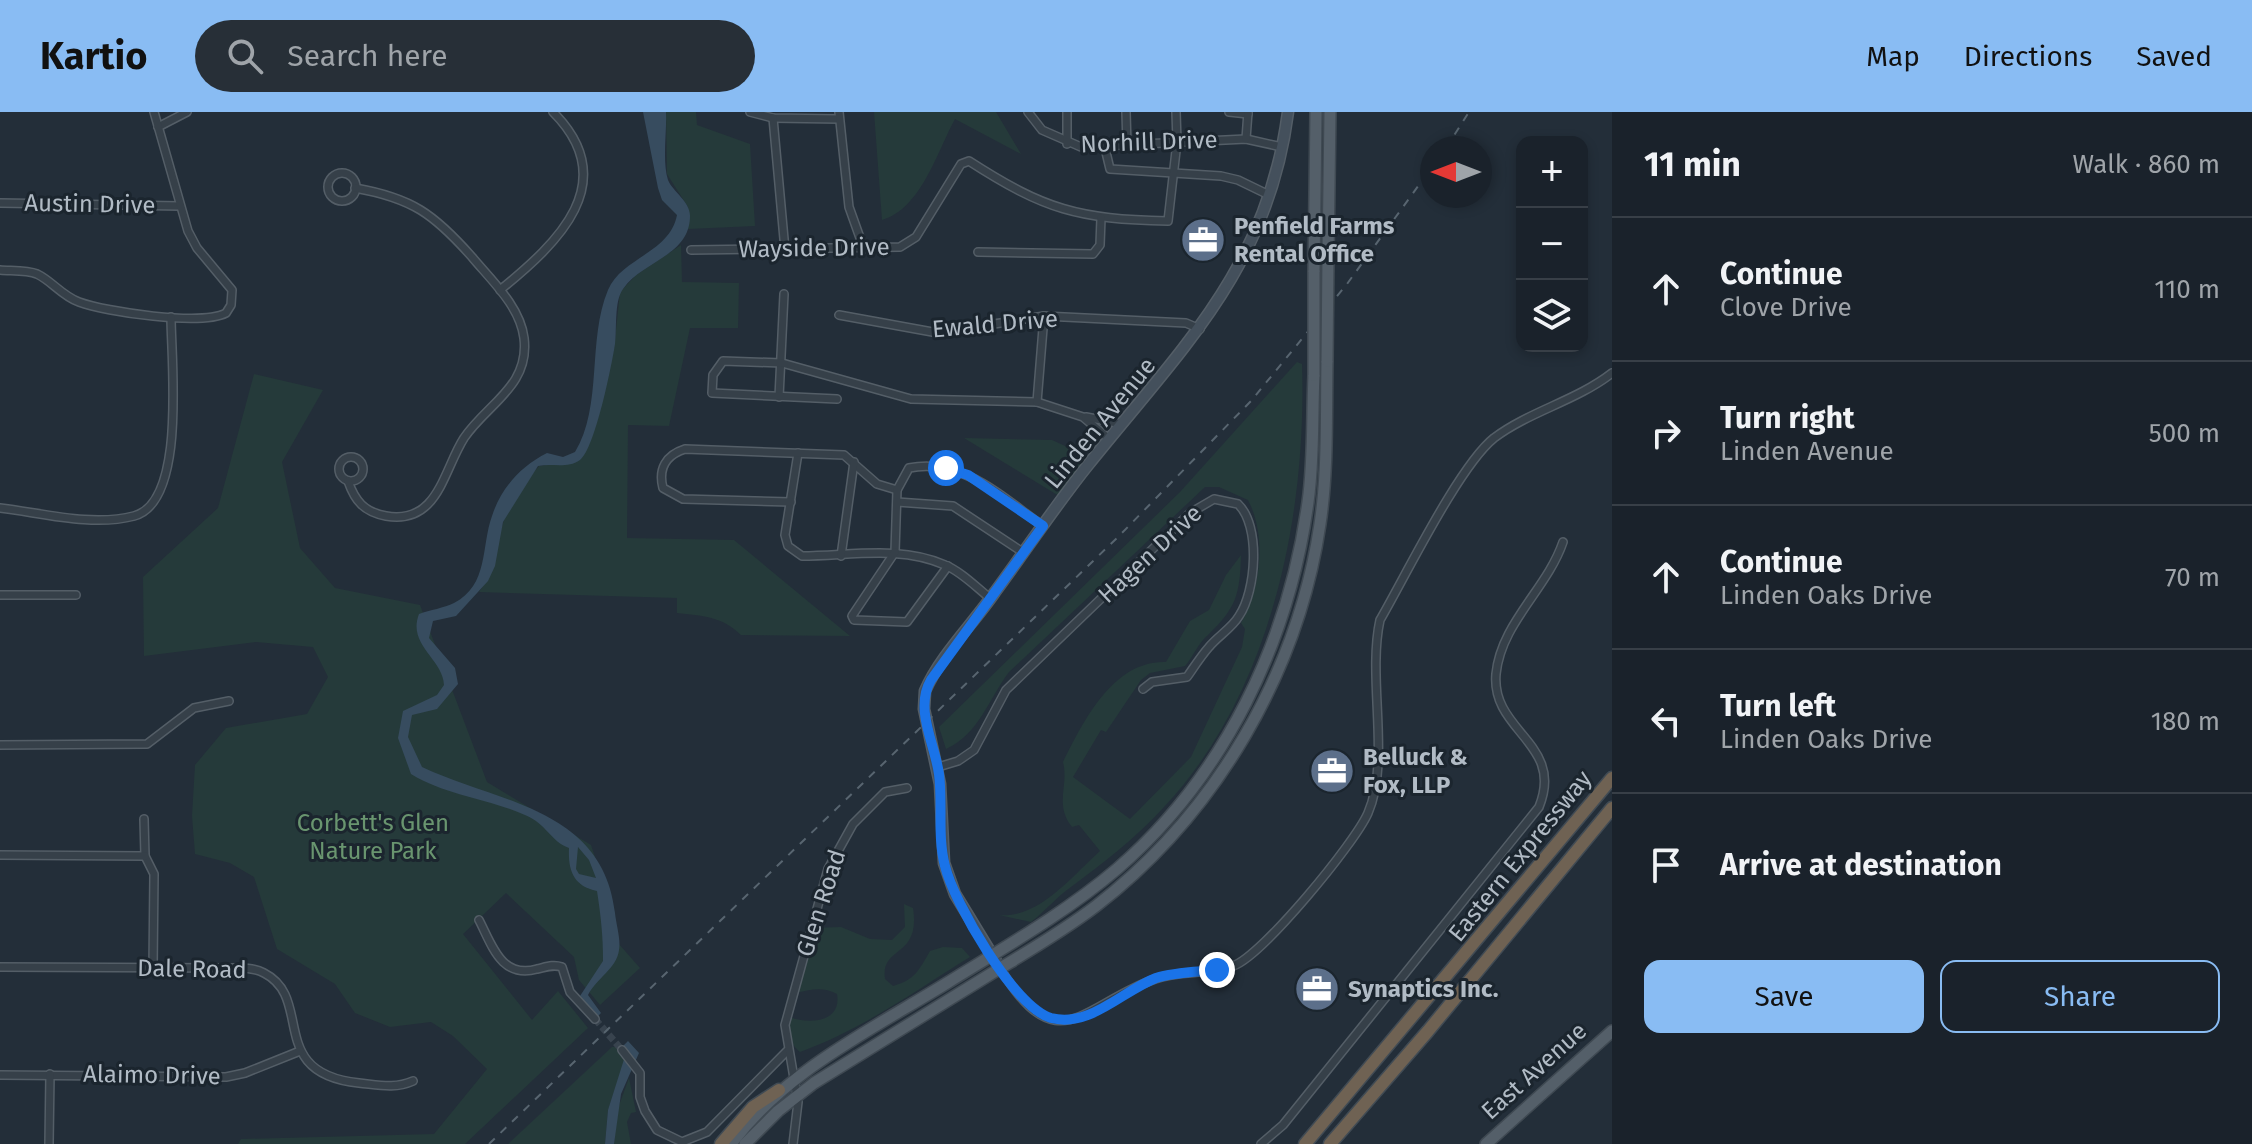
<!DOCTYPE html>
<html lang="en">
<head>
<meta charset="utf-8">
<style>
  body { margin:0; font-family:"Fira Sans",sans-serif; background:#272f37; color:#f1f3f6 }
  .controls { position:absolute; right:24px; top:24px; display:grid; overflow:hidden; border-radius:16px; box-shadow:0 4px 12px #0003 }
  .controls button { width:72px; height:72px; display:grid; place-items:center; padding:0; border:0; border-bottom:2px solid #383f47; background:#1a222b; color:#f1f3f6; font:40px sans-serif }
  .compass { position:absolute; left:1420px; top:24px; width:72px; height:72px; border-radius:50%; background:#1a222b; box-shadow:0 4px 12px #0003; rotate:270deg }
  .stop { position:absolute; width:24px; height:24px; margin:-18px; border:6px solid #1a73e8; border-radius:50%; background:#fff }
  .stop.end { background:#1a73e8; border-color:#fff; box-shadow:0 2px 8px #0008 }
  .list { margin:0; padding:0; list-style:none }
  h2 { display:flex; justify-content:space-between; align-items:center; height:104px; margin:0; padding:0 32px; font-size:34px }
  h2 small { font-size:26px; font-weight:400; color:#9fa4a9 }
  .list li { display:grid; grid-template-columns:52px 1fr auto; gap:24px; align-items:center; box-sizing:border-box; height:144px; padding:0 32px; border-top:2px solid #383f47 }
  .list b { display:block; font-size:30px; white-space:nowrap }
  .list p { margin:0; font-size:26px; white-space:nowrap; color:#9fa4a9 }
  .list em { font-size:26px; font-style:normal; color:#9fa4a9 }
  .actions { display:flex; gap:16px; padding:24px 32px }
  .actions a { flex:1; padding:18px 0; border:2px solid #89bcf3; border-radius:16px; text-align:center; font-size:28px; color:#89bcf3 }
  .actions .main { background:#89bcf3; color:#111 }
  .icon { flex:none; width:44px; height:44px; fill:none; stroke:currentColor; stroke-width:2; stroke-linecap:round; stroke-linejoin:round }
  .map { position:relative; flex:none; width:1612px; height:1032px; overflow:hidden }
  header { display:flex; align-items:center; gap:48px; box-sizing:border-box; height:112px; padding:0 40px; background:#89bcf3; color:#111 }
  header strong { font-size:38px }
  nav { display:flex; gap:44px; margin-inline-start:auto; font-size:28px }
  .search { width:560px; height:72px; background:#272f37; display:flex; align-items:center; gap:20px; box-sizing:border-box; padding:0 28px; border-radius:44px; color:#9fa4a9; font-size:30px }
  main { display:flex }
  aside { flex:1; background:#1a222b }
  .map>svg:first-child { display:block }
</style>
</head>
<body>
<header>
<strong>Kartio</strong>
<div class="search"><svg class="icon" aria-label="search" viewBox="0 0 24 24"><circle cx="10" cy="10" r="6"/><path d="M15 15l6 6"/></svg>Search here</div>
<nav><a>Map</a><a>Directions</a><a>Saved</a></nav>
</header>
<main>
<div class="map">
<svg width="1612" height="1032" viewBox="0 0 1612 1032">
  <rect width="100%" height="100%" fill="#232e39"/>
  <g fill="#253a3a">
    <polygon points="666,0 696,0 697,13 750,32 755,114 688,117 688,95 667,62"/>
    <path d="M874,0H996L1021,42L955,7C937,40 921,97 882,108Z"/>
    <path d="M681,133L682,170L739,171L738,216H690L669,314L628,313L627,426L734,428L850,524L741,523C722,504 702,504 677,501V486L479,480C496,458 495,433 504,408C511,389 525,370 539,354L580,348L614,237L620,180L636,163Z"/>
    <path d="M1297,250L1302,252C1307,404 1271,581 1164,695C1135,727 1102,752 1067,778C1054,788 1044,800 1031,810L999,803C1039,807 1072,764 1100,739L1079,713L1072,715C1054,692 1069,674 1063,650C1083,610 1113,548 1166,550L1190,509L1209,498L1226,463L1241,443C1240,483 1236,496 1208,523C1198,531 1193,545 1185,554L1150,561L1141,568L1106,620L1101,618L1073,665L1130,707L1191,645L1242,535L1245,517L1241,511C1261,476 1267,424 1248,388L1219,375H1205L1009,560C988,588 979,622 946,637L939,615L1180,380Z"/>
    <polygon points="254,262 323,278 282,350 300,436 335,476 420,493 487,670 591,733 607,781 618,831 640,856 600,893 579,868 574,845 506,781 463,822 532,908 558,879 588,916 465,1032 238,1032 241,1027 434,1022 487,957 453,924 431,910 390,915 355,901 335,872 277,837 254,765 230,751 195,742 192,704 195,653 226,616 307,602 328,565 313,535 256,530 144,544 143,465 218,396"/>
    <polygon points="964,326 1052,328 1089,345 1059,384"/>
    <path d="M904,792L913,796C921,847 880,833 885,867L893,874C915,868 919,858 930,839L943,835L962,836L970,845C915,879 861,918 800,940C789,932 787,919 790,905C809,913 842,910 837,882C822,874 810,878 795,881L813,816L841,815L870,827L892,828L905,815Z"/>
    <polygon points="612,935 622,935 627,941 608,998 605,1032 508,1032"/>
    <polygon points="629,966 636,1000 631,1001 627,1010 631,1032 614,1032 617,999"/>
  </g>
  <g fill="#374c5f" fill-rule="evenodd">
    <path d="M643,0H666C667,20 662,49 668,68C673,80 690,89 690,104C690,144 642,149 623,177C614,189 617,217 615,232C612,252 595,337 580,348C567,357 553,351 538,354L503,410L495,454L488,469L456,504L433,509L429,526L455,556L458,572L437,597L412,603L408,625L422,655C498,691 603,696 615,801C616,812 621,827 619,838C617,856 596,867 588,883L601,901L596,906L580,884L603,849C603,824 601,805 597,779C573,774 568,758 569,736C550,729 547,712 525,703C487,686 447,684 411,662L398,626L403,599L437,583L444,573C443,547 407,533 419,502C430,498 444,496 454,491C489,473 481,434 492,404C501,376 521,354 547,341L563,345L575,340C603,294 587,228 608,178C621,146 670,141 677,103L662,88L658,76ZM578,735L589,748L596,766L579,762L576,757Z"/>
    <polygon points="628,929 639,941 621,982 614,1032 605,1032 608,998 626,941 622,935"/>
  </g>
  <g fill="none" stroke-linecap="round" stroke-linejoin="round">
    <polyline stroke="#38434e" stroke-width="7" stroke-dasharray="7 3.5" stroke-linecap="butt" points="595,907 622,938"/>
    <g stroke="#545e67" stroke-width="10">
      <g id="street">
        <polyline points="750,0 773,6 839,7"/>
        <polyline points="839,0 849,95 864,137"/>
        <polyline points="1028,0 1042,18 1081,35 1246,27 1282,35"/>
        <polyline points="1126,0 1127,34"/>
        <polyline points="1229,0 1248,2"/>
        <polyline points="773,6 785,138"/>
        <polyline points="158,15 187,0"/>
        <polyline points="1246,27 1248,0"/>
        <polyline points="1067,32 1067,0"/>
        <polyline points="1105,36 1110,57 1221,64 1238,68 1269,83"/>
        <circle cx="342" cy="75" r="14"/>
        <polyline points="0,91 180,94"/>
        <path d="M691,138L900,135L916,125L961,52L969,49C1045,98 1078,107 1168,109L1177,30L1176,0"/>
        <polyline points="978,140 1093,142 1100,133 1101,106"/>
        <path d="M0,158C11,159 27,158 37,162C52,169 62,184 79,190C106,200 201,214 226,201L231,193L232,178L197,136L188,119L154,0"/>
        <path d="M500,178C558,131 623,70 553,0"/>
        <polyline points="839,203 938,221 1044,204 1186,211 1200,217"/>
        <polyline points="779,285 784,182"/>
        <polyline points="837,287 712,281 713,263 723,249 782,251 911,287 1037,290 1083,305 1109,327"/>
        <polyline points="1037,290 1044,204"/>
        <polyline points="1086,305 1122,312"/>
        <path d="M798,341L785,423L788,434L802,444C849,444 901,433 945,453C962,460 977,476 991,487"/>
        <circle cx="351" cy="357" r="12"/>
        <path d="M348,369C355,389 364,400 386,404C438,413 443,359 464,326C487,292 530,274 524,226C520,194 491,168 472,145C434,102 412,86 355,76"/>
        <path d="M791,390L683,387L663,376C658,357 666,343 685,337L844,343L877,372L897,378"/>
        <polyline points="897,390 953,394 1024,441"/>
        <path d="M0,396C42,401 92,415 134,404C187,390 171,248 171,205"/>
        <path d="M895,440L897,378L909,356C962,345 1003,386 1043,414"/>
        <polyline points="895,440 852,504 854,508 907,510 948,454"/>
        <polyline points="841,444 854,350"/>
        <polyline points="0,483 76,483"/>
        <polyline points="0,633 147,632 194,596 229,589"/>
        <path d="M938,655L958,649L974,638L1006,578L1190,401L1214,387L1238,392C1261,414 1256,479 1239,504C1232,516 1218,524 1209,535C1201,544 1194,555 1187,565L1152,570L1143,577"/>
        <polyline points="144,707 145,744 154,762 153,856"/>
        <polyline points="0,743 145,744"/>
        <path d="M479,808C492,833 501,867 537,857C546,855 553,852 562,855L570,880L595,907"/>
        <path d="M0,855L227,856C239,856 253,855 264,861C315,887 265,961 359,971C379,973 395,977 413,969"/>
        <path d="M1000,856C1058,952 1084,892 1155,867C1180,858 1208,863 1233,854C1262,844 1355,731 1368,701C1391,648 1367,567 1380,508C1405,465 1459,354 1494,326C1530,299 1576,289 1612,261"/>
        <polyline points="622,938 640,961 640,985 645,999 657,1018 682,1030 707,1020 787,939"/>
        <polyline points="0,963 226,965 245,961 300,939"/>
        <polyline points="49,1032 50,962"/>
        <polyline points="793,1032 798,990 785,913 828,757 853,712 885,680 907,676"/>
        <path d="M1261,1032L1283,1013L1539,695C1565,631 1491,620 1496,562C1501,511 1547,477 1563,430"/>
      </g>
    </g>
    <g stroke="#545e67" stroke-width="13">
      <path id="secondary" d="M1000,856L955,782L944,751L940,672L924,597L925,579C940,544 973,512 995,480C1026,438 1055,394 1088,353C1181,237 1268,156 1288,0"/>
    </g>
    <g stroke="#3f4952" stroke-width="14">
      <g id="primary">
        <polyline points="1328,144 1330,0"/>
        <polyline points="1314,160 1316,0"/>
        <path d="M731,1032C787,958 869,919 947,871C1005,835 1065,801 1117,757C1225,664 1289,529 1308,390C1314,348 1312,305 1314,263"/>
        <path d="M745,1032L778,999L814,971C872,935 931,899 989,863C1025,841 1062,820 1096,794C1215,702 1298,561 1320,412C1328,359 1326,304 1327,249"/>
        <polyline points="1486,1032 1612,919"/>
      </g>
    </g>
    <g stroke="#414b54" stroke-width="15">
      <g id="highway">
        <polyline points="721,1032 753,995 779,978"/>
        <polyline points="1305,1032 1612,666"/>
        <polyline points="1330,1032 1428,919 1612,696"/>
      </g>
    </g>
    <use href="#street" stroke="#364049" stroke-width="7"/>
    <use href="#secondary" stroke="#44505c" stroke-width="10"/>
    <use href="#primary" stroke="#545f69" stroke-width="11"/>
    <use href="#highway" stroke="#6f6253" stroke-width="12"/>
    <g stroke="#586570" stroke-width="2" stroke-dasharray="8 8" stroke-linecap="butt">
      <polyline points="1446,36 1469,0"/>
      <polyline points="489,1032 1118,425 1251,289 1347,172 1432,55"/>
    </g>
    <g stroke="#3f4952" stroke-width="14" stroke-linecap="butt">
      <g id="primary-bridge">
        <polyline points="1327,249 1328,144"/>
        <polyline points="1314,263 1314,160"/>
      </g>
    </g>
    <use href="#primary-bridge" stroke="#545f69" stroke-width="11"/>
  </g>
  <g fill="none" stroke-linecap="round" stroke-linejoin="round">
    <path stroke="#1a73e8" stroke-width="10" d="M946,356L968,363L1043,414L931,568C914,597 935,632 939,662C943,692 937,724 945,754C954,791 1014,895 1051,906C1090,916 1122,879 1156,866C1175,860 1197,860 1217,858"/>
  </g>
  <defs>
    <g id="office-disc" transform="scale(2.3)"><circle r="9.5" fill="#5c6f8a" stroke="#1b252e"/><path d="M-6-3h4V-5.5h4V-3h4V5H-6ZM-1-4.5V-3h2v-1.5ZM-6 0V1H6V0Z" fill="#fff"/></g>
  </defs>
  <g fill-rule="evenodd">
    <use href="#office-disc" x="1203" y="128"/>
    <use href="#office-disc" x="1332" y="659"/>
    <use href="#office-disc" x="1317" y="877"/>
  </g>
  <g text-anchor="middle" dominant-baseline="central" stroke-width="6" stroke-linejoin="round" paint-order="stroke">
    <g font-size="24" fill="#b1bbc5" stroke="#1b252e">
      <text transform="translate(1149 30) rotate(-2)">Norhill Drive</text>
      <text transform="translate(90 92) rotate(1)">Austin Drive</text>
      <text transform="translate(814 136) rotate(-1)">Wayside Drive</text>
      <text transform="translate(995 212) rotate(-5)">Ewald Drive</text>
      <text transform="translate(1100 311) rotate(-51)">Linden Avenue</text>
      <text transform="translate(1150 442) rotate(-43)">Hagen Drive</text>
      <text transform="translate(1520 744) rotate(-51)">Eastern Expressway</text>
      <text transform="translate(821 791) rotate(-72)">Glen Road</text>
      <text transform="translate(192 857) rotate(1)">Dale Road</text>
      <text transform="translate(1534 959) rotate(-42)">East Avenue</text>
      <text transform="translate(152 963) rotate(1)">Alaimo Drive</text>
    </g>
    <g font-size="24" font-weight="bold" fill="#b1bbc5" stroke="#1b252e" text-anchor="start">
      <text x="1234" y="114">Penfield Farms<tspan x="1234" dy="28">Rental Office</tspan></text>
      <text x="1363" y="645">Belluck &amp;<tspan x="1363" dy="28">Fox, LLP</tspan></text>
      <text x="1348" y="877">Synaptics Inc.</text>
    </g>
    <g font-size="24" fill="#69956f" stroke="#1b252e">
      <text x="373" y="711">Corbett's Glen<tspan x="373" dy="28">Nature Park</tspan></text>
    </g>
  </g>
</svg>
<div class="controls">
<button>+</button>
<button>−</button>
<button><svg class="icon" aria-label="layers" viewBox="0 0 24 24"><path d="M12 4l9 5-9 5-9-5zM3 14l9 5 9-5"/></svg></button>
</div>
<svg class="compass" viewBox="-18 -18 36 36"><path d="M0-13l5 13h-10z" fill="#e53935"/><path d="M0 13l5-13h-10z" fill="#9fa4a9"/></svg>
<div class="stop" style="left:946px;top:356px"></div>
<div class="stop end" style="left:1217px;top:858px"></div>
</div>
<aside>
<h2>11 min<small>Walk · 860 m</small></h2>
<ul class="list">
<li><svg class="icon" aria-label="ahead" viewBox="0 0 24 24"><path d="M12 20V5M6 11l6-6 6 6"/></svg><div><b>Continue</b><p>Clove Drive</p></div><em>110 m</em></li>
<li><svg class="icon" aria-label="right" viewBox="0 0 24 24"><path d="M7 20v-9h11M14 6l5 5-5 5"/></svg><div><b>Turn right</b><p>Linden Avenue</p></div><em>500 m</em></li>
<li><svg class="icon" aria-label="ahead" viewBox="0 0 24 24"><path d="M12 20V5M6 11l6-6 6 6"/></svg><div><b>Continue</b><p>Linden Oaks Drive</p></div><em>70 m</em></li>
<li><svg class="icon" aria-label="left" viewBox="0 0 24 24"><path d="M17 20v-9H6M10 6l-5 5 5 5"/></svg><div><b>Turn left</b><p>Linden Oaks Drive</p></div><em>180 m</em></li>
<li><svg class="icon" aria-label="arrive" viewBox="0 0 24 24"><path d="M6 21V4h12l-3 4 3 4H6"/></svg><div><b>Arrive at destination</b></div></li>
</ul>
<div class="actions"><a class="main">Save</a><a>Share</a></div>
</aside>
</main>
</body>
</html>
